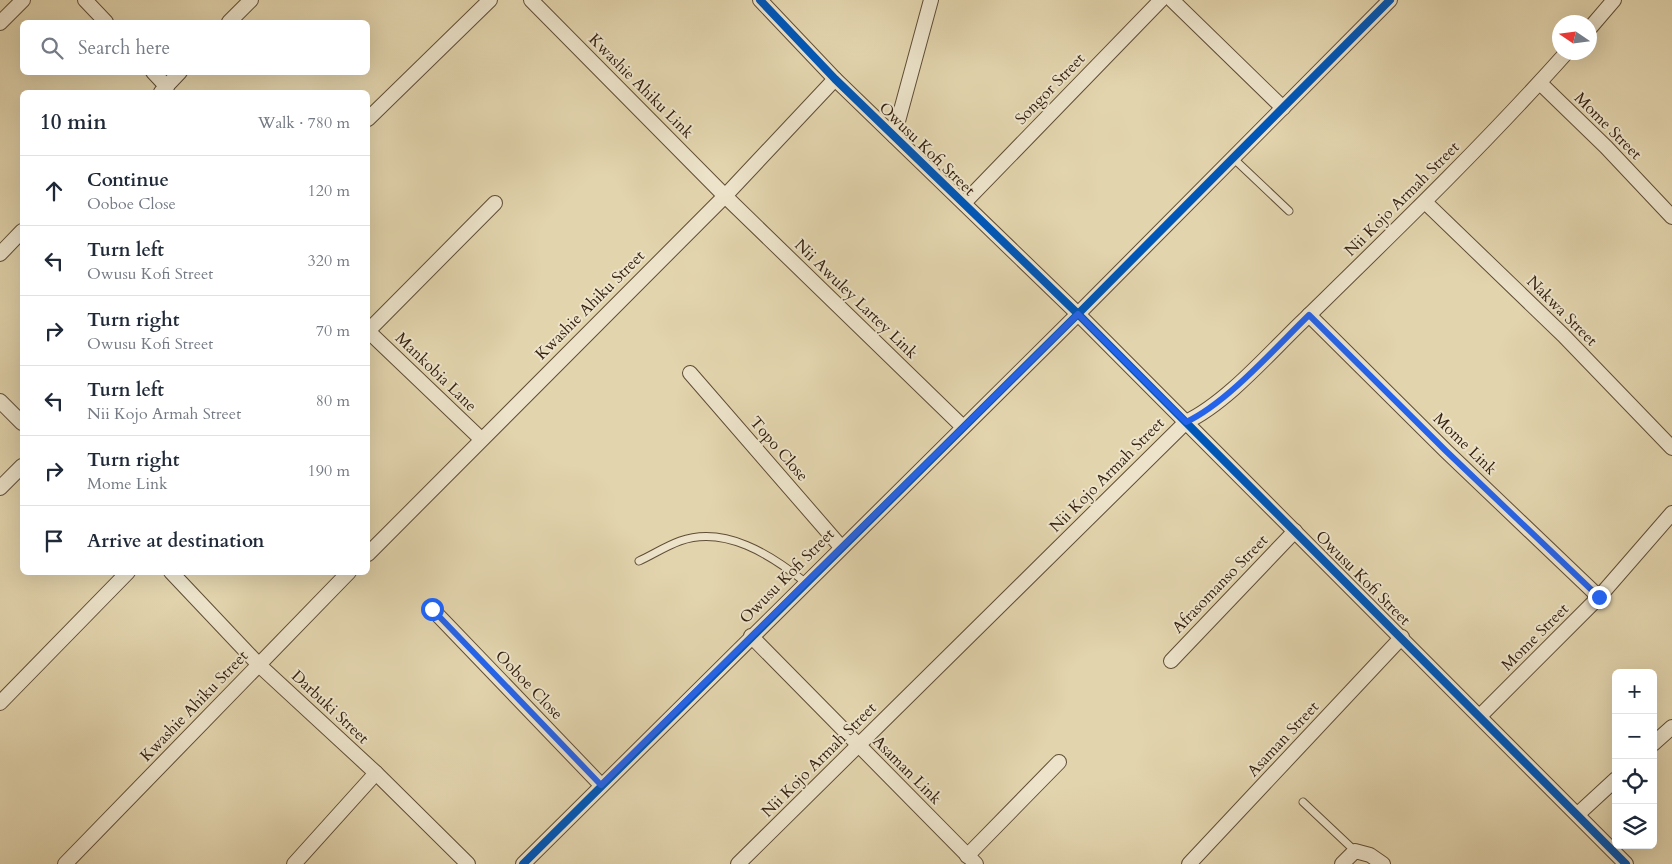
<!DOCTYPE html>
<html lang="en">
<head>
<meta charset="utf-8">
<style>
  body { margin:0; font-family:Cardo,serif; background:#f2f2f3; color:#1f2937 }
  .controls { position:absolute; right:15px; bottom:15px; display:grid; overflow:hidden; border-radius:8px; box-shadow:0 5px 20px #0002 }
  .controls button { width:45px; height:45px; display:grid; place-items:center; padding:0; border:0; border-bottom:1px solid #e0e1e3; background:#fff; color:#1f2937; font:25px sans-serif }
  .compass { position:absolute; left:1552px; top:15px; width:45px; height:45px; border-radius:50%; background:#fff; box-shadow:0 5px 20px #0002; rotate:283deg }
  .stop { position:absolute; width:15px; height:15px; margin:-11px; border:4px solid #2563eb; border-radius:50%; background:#fff }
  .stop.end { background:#2563eb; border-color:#fff; box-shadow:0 1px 5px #0008 }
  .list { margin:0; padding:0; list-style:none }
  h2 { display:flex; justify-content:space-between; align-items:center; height:65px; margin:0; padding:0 20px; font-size:21px }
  h2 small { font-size:16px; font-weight:400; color:#747a83 }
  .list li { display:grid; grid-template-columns:32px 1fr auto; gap:15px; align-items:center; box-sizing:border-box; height:70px; padding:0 20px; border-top:1px solid #e0e1e3 }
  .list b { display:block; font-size:19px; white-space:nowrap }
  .list p { margin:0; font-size:16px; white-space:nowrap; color:#747a83 }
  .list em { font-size:16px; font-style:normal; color:#747a83 }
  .icon { flex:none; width:28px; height:28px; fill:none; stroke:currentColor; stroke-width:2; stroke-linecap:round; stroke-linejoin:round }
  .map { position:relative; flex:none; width:1672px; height:864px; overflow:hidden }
  .search { position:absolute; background:#fff; box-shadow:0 5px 20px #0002; left:20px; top:20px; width:350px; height:55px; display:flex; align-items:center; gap:12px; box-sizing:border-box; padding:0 18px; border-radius:8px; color:#747a83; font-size:19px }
  .panel { position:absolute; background:#fff; box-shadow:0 5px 20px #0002; left:20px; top:90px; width:350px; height:485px; border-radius:8px }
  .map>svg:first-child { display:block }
</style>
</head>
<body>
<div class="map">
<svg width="1672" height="864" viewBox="0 0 1672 864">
  <rect width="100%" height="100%" fill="#e2d4ad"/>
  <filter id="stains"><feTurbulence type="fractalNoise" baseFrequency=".004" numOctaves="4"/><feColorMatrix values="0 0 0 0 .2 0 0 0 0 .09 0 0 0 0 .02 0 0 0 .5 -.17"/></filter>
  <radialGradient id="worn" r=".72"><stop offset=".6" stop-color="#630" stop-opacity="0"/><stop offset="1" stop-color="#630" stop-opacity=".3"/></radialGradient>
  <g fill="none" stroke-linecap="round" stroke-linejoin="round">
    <g stroke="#604d36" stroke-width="9">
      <g id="service">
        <polyline points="1233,158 1289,211"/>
        <path d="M639,561C652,555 666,546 680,541C725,525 771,555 805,582"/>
        <polyline points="1303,802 1355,851"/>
      </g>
    </g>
    <g stroke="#604d36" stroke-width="16">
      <g id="minor">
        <polyline points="85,0 106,22"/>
        <polyline points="531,0 725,196 963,427"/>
        <polyline points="760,0 835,79 1078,314 1626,864"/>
        <polyline points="1172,0 1283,108"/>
        <polyline points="229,22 251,0"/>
        <polyline points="0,23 23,0"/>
        <polyline points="1590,28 1614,0"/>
        <polyline points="153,72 167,87"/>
        <polyline points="1540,83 1606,147 1672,217"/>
        <polyline points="161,92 180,72"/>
        <polyline points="368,119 490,0"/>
        <polyline points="894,136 931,0"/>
        <polyline points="1425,202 1563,335 1672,448"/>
        <polyline points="964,203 1161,0"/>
        <polyline points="0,254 22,231"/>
        <polyline points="1309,315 1446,451 1599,597"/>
        <polyline points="368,331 495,203"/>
        <polyline points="368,331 480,438"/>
        <polyline points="690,373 841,547"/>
        <polyline points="0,401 22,423"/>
        <polyline points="0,488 22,466"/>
        <polyline points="368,554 725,196 835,79"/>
        <polyline points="171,572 259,665 376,773 468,864"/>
        <polyline points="432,609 601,785"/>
        <polyline points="751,636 976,864"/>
        <polyline points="1171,661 1295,531"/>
        <polyline points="0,703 128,572"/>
        <polyline points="1480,716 1599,597 1672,513"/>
        <polyline points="1653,744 1672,727"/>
        <polyline points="1578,814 1616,779"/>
        <polyline points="967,856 1059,762"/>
        <polyline points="65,864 349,572"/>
        <polyline points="294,864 376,773"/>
        <polyline points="523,864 1078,314 1390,0"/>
        <path d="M738,864L1186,422C1228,402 1272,350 1306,318C1395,231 1484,145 1567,52"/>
        <polyline points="1189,864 1402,637"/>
        <polyline points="1342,864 1355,851 1370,855 1383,864"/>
      </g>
    </g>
    <use href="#service" stroke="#ece3ca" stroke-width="7"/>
    <use href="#minor" stroke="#ece3ca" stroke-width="14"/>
    <g stroke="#ece3ca" stroke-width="11">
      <g id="cycleway">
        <polyline points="760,0 835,79 1078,314 1626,864"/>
        <polyline points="523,864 1078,314 1390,0"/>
      </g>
    </g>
    <use href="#cycleway" stroke="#0057b8" stroke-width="8"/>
  </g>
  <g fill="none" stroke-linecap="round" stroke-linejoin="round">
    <path stroke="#2563eb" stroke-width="6" d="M432,609L601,785L1078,314L1186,422C1227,403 1276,347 1309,315L1446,451L1599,597"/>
  </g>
  <g text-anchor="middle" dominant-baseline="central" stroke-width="4" stroke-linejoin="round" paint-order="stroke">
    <g font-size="16" fill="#34200f" stroke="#ece3ca">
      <text transform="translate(641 86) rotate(45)">Kwashie Ahiku Link</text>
      <text transform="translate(1050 89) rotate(-46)">Songor Street</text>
      <text transform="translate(1608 126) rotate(45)">Mome Street</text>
      <text transform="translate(927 149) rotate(44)">Owusu Kofi Street</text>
      <text transform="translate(1402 199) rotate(-45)">Nii Kojo Armah Street</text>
      <text transform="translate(856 299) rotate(44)">Nii Awuley Lartey Link</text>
      <text transform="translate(590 305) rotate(-45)">Kwashie Ahiku Street</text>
      <text transform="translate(1562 311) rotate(45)">Nakwa Street</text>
      <text transform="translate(436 372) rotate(44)">Mankobia Lane</text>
      <text transform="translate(1465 444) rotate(44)">Mome Link</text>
      <text transform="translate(779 449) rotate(49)">Topo Close</text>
      <text transform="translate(1107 475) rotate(-45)">Nii Kojo Armah Street</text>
      <text transform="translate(787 576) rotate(-45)">Owusu Kofi Street</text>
      <text transform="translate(1363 578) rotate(45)">Owusu Kofi Street</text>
      <text transform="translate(1220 584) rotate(-46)">Afrasomanso Street</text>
      <text transform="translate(1535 637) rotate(-45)">Mome Street</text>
      <text transform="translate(529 685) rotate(46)">Ooboe Close</text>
      <text transform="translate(194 706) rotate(-46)">Kwashie Ahiku Street</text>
      <text transform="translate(330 707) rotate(43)">Darbuki Street</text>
      <text transform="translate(1283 739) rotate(-47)">Asaman Street</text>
      <text transform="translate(819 760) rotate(-45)">Nii Kojo Armah Street</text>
      <text transform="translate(907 770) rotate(45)">Asaman Link</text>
    </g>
  </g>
  <rect width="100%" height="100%" filter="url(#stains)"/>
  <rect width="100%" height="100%" fill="url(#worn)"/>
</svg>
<div class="controls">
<button>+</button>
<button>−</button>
<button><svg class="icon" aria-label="locate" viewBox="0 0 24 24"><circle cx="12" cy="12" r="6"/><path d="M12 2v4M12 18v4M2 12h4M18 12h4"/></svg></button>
<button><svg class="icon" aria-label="layers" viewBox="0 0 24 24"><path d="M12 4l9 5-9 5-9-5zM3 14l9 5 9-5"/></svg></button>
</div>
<svg class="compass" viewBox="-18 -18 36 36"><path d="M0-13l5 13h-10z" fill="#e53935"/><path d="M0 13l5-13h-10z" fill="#747a83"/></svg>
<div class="stop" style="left:432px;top:609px"></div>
<div class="stop end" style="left:1599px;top:597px"></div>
<div class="search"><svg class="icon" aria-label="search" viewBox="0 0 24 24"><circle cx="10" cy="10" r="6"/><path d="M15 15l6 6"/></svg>Search here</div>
<section class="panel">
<h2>10 min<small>Walk · 780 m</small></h2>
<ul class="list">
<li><svg class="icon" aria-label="ahead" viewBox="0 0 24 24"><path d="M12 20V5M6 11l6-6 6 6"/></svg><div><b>Continue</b><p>Ooboe Close</p></div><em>120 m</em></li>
<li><svg class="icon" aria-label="left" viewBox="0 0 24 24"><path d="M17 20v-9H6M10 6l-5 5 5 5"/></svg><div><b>Turn left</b><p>Owusu Kofi Street</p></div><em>320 m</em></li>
<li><svg class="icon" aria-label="right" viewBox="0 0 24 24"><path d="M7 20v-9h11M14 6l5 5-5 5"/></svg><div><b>Turn right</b><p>Owusu Kofi Street</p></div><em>70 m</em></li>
<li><svg class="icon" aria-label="left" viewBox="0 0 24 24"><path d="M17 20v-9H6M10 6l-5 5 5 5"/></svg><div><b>Turn left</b><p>Nii Kojo Armah Street</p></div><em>80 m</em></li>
<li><svg class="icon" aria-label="right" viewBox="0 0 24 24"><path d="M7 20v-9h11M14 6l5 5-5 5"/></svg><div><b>Turn right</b><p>Mome Link</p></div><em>190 m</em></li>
<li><svg class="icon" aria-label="arrive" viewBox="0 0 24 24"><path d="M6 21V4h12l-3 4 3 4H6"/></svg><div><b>Arrive at destination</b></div></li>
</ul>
</section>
</div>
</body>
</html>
